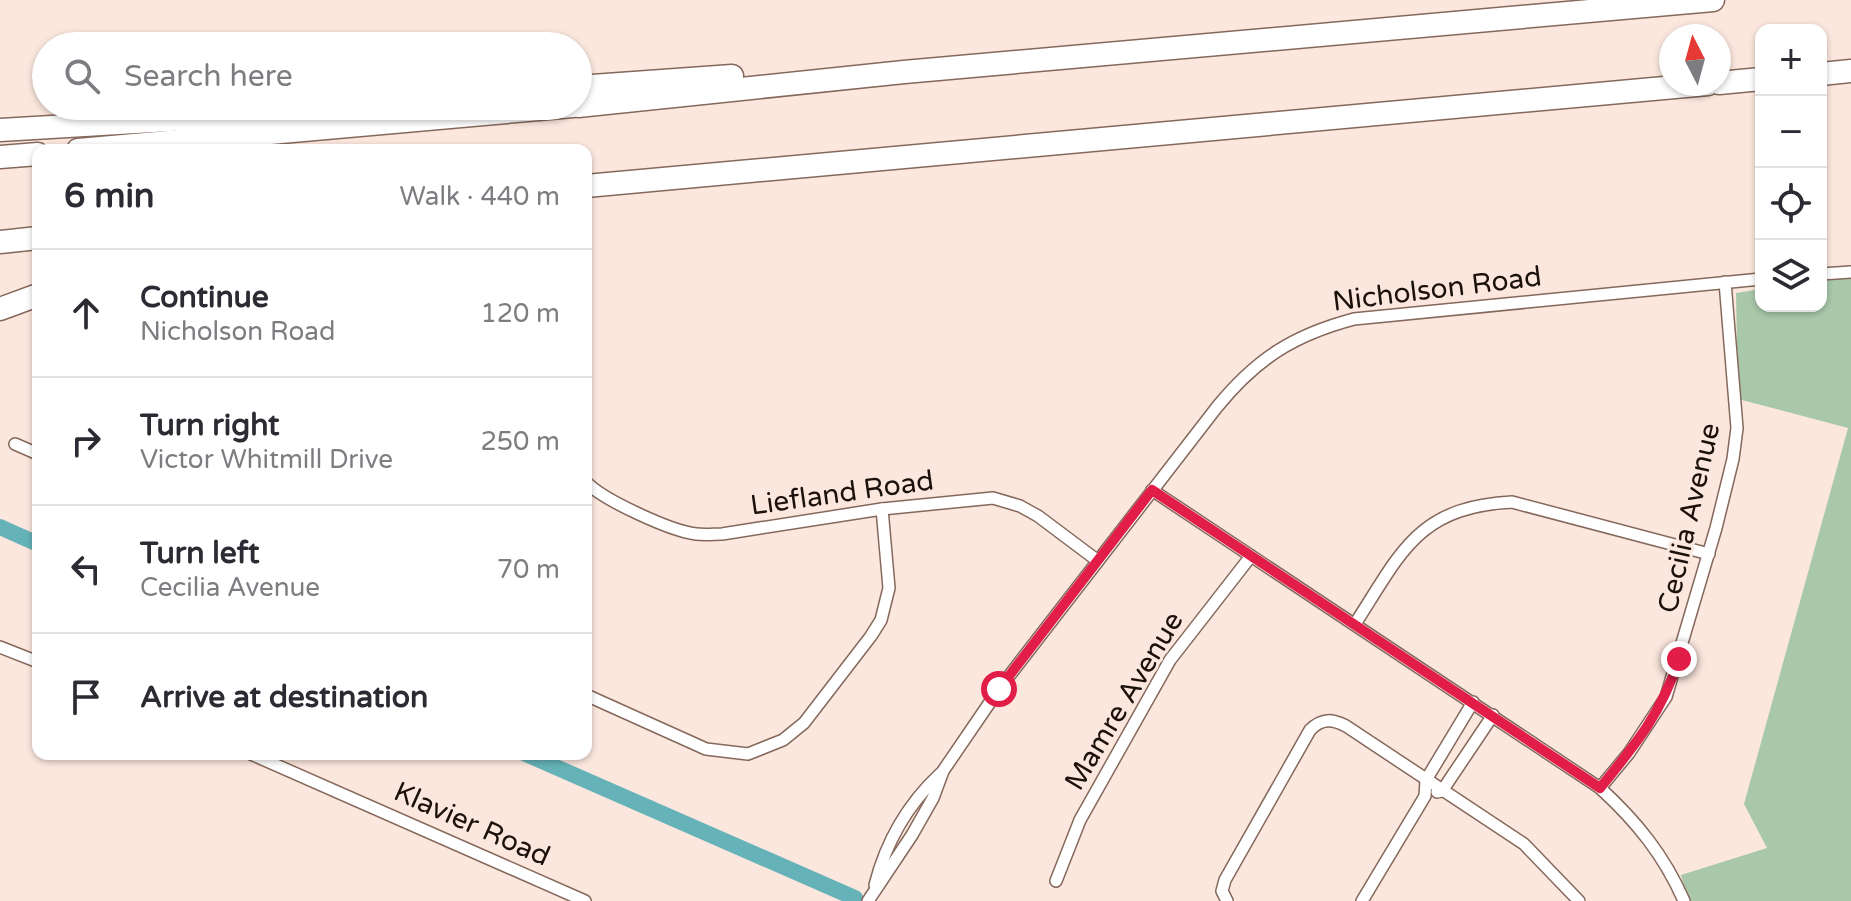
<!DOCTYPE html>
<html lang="en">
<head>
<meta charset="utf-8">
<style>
  body { margin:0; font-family:"Varela Round",sans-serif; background:#f7f7f7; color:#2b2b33 }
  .controls { position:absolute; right:24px; top:24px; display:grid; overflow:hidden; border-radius:16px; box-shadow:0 2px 6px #0004 }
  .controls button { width:72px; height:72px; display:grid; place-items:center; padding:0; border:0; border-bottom:2px solid #e1e1e2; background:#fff; color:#2b2b33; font:40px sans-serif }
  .compass { position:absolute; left:1659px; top:24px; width:72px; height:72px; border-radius:50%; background:#fff; box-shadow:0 2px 6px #0004; rotate:354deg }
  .stop { position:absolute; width:24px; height:24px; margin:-18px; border:6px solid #e11d48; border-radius:50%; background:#fff }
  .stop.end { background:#e11d48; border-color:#fff; box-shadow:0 2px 8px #0008 }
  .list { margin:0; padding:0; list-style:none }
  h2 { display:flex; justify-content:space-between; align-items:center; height:104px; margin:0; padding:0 32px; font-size:34px }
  h2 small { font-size:26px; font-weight:400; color:#7c7c81 }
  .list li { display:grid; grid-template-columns:52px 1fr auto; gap:24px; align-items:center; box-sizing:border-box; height:128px; padding:0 32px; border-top:2px solid #e1e1e2 }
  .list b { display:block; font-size:30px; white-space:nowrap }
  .list p { margin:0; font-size:26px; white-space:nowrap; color:#7c7c81 }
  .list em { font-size:26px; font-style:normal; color:#7c7c81 }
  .icon { flex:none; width:44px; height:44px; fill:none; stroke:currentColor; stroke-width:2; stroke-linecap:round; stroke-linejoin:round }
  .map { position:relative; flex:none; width:1851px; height:901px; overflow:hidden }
  .search { position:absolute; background:#fff; box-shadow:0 2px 6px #0004; left:32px; top:32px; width:560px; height:88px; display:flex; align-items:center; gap:20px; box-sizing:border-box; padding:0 28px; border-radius:44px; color:#7c7c81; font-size:30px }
  .panel { position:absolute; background:#fff; box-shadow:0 2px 6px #0004; left:32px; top:144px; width:560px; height:616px; border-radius:16px }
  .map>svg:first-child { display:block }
</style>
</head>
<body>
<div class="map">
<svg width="1851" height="901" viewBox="0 0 1851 901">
  <rect width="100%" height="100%" fill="#fbe7de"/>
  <polygon fill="#a9c8aa" points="1851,277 1851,901 1688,901 1681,875 1767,848 1744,804 1848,428 1738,399 1736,293 1761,289 1761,306 1821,306 1821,281"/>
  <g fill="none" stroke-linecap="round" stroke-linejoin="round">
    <g stroke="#65b3b8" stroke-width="16">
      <polyline points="0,527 38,544"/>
      <polyline points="526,754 855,898"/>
    </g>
    <g stroke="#85685b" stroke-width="14">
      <g id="street">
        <polyline points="1821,274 1851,272"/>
        <polyline points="15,444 38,454"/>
        <path d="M586,482C603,500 671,531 696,534C705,535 714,534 722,534L882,509L993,498L1020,506L1038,516L1098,561"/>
        <path d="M1152,490L1600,788C1636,821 1664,855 1684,901"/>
        <path d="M1355,624C1401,553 1417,507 1512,502L1709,554"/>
        <polyline points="0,647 38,662"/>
        <polyline points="586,695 706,749 748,754 783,740 804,723 871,636 881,620 889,588 882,509"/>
        <polyline points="251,754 585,901"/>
        <polyline points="1600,788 1629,753 1666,697 1716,528 1733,459 1737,428 1725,282"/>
        <polyline points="1437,792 1442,791 1493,715"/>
        <polyline points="1056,881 1080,820 1170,660 1251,556"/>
        <path d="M875,885C886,842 908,804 940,774"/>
        <path d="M868,901L912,835L933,798L943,771L999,689L1217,407C1257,358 1294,335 1354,319L1761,279"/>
        <path d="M1227,901L1222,891L1225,880L1310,730C1322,718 1332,719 1346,726L1524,844L1579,901"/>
        <polyline points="1362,901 1425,796 1426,780 1473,702"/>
      </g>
    </g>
    <g stroke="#85685b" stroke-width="25">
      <g id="highway">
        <polyline points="1821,74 1851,71"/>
        <polyline points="1719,83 1761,79"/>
        <polyline points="578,87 732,76"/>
        <polyline points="578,106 904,72 1713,0"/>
        <polyline points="0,130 220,117 342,106"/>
        <polyline points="78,150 573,106"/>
        <polyline points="0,157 38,154"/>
        <polyline points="586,186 1708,84"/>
        <polyline points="0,242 38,238"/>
        <polyline points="0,309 38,295"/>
      </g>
    </g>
    <use href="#street" stroke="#fff" stroke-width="11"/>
    <use href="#highway" stroke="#fff" stroke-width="22"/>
  </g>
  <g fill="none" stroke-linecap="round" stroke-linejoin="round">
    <path stroke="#e11d48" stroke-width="10" d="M999,689L1152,490L1600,788C1636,744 1661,714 1679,659"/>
  </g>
  <g text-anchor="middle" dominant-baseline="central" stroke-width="6" stroke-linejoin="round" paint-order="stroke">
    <g font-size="28" fill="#1b100b" stroke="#fbe7de">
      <text transform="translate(1437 289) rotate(-7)">Nicholson Road</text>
      <text transform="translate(842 493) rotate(-8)">Liefland Road</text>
      <text transform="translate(1689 518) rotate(-77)">Cecilia Avenue</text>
      <text transform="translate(1124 701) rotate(-59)">Mamre Avenue</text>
      <text transform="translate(472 824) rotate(24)">Klavier Road</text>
    </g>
  </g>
</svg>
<div class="controls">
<button>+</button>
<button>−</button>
<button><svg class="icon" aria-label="locate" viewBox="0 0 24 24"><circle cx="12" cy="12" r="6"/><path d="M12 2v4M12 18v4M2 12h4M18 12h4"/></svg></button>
<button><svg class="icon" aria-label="layers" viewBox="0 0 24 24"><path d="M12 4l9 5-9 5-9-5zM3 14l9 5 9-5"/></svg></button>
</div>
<svg class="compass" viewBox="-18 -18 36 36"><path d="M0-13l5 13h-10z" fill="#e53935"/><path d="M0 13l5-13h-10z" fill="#7c7c81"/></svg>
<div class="stop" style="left:999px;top:689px"></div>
<div class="stop end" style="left:1679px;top:659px"></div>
<div class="search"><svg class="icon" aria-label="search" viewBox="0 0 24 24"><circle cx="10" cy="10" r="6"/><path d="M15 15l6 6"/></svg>Search here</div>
<section class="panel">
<h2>6 min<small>Walk · 440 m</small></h2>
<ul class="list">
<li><svg class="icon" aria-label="ahead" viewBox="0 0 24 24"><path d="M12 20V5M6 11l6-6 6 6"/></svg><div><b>Continue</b><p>Nicholson Road</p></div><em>120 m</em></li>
<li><svg class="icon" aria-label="right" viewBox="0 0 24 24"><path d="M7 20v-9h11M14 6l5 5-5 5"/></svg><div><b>Turn right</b><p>Victor Whitmill Drive</p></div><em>250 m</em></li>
<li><svg class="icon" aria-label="left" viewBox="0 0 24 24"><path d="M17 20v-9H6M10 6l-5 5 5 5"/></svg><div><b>Turn left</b><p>Cecilia Avenue</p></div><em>70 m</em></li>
<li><svg class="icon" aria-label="arrive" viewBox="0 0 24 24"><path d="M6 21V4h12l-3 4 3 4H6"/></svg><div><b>Arrive at destination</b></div></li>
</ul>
</section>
</div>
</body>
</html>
